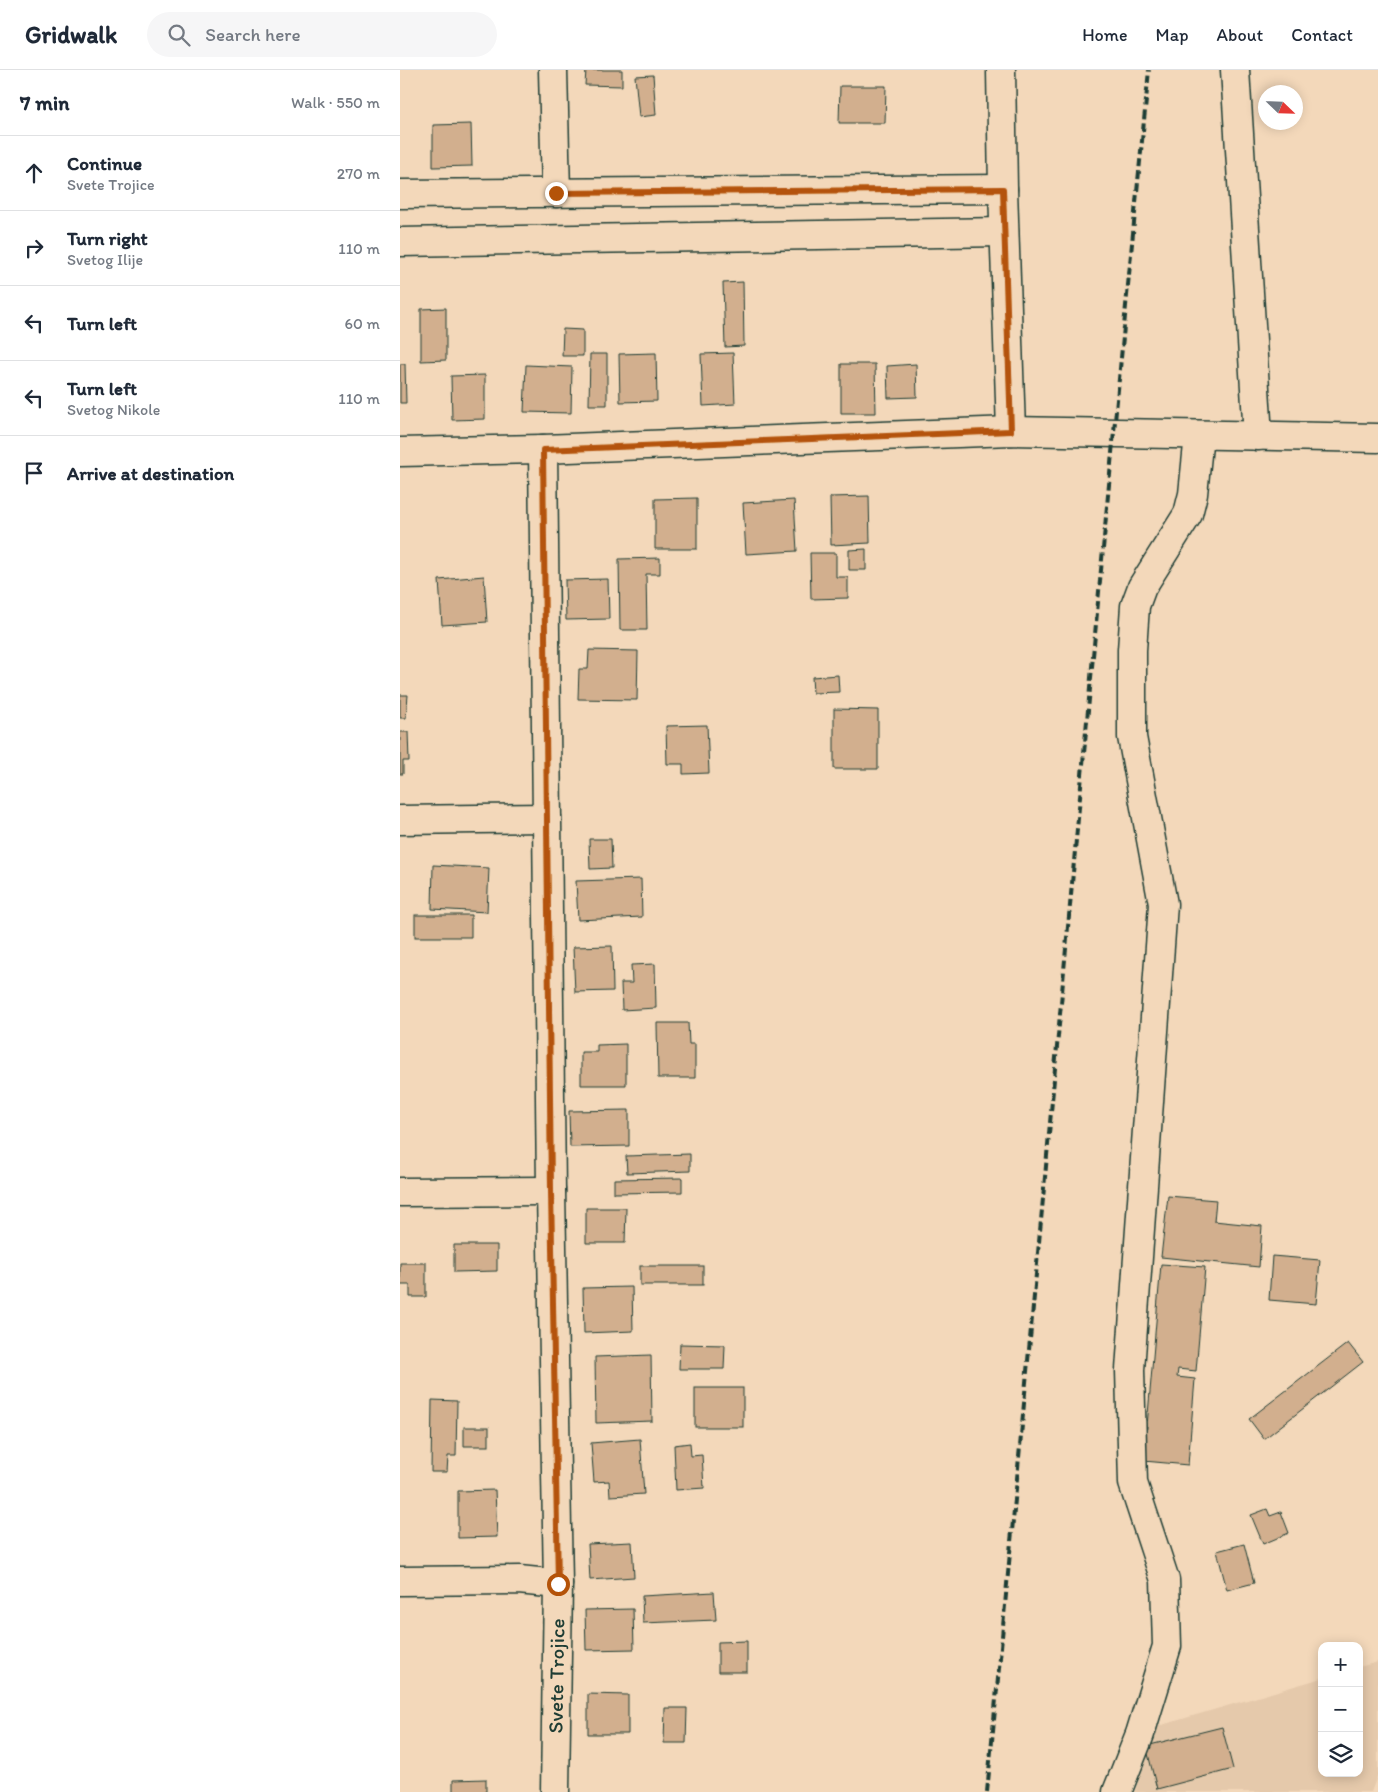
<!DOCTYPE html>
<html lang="en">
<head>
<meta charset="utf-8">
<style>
  body { margin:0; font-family:Itim,sans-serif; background:#f6f6f7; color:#1f2937 }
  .controls { position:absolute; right:15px; bottom:15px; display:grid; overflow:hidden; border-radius:10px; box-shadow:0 2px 12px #0003 }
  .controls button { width:45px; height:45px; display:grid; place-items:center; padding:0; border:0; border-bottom:1px solid #e0e1e3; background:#fff; color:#1f2937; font:25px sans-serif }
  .compass { position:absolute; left:858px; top:15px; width:45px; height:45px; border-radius:50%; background:#fff; box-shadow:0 2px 12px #0003; rotate:113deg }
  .stop { position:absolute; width:15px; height:15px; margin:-11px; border:4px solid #b45309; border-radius:50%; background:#fff }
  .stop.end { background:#b45309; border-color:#fff; box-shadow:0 1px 5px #0008 }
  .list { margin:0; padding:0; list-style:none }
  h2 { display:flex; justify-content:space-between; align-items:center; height:65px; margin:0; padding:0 20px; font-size:21px }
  h2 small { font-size:16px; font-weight:400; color:#747a83 }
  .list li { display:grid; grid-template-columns:32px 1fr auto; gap:15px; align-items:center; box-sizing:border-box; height:75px; padding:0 20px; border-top:1px solid #e0e1e3 }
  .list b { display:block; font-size:19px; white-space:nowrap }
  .list p { margin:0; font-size:16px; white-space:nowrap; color:#747a83 }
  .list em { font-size:16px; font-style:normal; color:#747a83 }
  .icon { flex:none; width:28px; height:28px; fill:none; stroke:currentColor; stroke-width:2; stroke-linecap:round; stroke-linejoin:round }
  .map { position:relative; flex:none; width:978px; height:1722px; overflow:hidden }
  header { display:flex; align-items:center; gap:30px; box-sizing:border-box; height:70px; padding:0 25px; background:#fff; border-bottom:1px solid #e0e1e3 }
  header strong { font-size:24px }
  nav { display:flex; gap:28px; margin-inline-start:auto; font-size:18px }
  .search { width:350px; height:45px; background:#f6f6f7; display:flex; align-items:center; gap:12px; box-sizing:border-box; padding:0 18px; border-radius:28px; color:#747a83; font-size:19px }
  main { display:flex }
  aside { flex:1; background:#fff }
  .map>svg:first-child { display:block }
</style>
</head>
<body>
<header>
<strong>Gridwalk</strong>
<div class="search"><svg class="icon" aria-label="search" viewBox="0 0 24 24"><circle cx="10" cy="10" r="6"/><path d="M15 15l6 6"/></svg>Search here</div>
<nav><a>Home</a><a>Map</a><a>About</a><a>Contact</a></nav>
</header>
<main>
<aside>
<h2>7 min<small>Walk · 550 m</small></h2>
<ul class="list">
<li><svg class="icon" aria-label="ahead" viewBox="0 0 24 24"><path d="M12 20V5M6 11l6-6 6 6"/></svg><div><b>Continue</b><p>Svete Trojice</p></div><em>270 m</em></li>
<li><svg class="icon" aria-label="right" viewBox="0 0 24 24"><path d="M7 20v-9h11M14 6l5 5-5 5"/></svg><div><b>Turn right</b><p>Svetog Ilije</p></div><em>110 m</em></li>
<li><svg class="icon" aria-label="left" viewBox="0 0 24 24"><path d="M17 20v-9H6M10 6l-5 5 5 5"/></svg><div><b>Turn left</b></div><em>60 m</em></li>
<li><svg class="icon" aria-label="left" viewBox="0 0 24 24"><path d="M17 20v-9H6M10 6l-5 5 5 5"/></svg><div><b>Turn left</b><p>Svetog Nikole</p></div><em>110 m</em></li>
<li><svg class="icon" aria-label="arrive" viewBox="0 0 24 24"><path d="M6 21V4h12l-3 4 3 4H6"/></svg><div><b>Arrive at destination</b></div></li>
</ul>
</aside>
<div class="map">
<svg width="978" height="1722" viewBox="0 0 978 1722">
  <rect width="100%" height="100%" fill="#f3d8ba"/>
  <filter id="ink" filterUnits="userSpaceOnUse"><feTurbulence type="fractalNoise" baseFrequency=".02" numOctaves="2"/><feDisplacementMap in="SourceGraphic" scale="10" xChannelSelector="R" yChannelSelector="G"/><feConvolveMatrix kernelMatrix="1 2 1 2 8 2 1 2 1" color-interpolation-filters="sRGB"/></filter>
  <g filter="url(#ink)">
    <polygon fill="#e5c9ab" points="978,1592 978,1704 971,1722 735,1722 755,1657 922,1608 922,1703 959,1703 959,1597"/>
    <g fill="#d2af8e" stroke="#1f3d34">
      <polygon points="186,0 222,0 222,16 185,15"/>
      <polygon points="253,5 256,45 239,47 235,6"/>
      <polygon points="440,16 486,16 485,53 439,53"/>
      <polygon points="71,54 72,96 33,97 33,55"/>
      <polygon points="343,212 344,276 325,277 323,213"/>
      <polygon points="46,238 46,290 21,291 21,239"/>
      <polygon points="163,259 183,260 183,286 162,286"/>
      <polygon points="256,283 257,331 220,332 219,284"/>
      <polygon points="333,283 335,334 303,336 301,284"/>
      <polygon points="190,284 207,284 207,335 189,335"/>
      <polygon points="0,294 5,294 6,333 0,333"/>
      <polygon points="441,294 475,294 476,343 441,343"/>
      <polygon points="516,294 517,327 488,328 487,296"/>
      <polygon points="126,295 172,297 171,343 124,342"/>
      <polygon points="85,305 85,349 52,350 51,306"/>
      <polygon points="469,426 470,473 431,475 430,427"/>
      <polygon points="297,428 297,479 255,479 255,429"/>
      <polygon points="394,430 397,481 346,484 343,433"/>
      <polygon points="466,479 466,500 449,500 449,480"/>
      <polygon points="410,483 436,483 436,507 448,507 448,528 411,529"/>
      <polygon points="260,488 260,504 246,504 247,560 220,560 219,489"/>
      <polygon points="84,506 87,552 42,555 39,510"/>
      <polygon points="208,509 209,549 166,550 165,510"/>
      <polygon points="189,580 238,581 237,630 178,629 179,599 188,599"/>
      <polygon points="438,605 439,622 413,623 412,607"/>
      <polygon points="0,625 8,625 6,648 0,648"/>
      <polygon points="434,639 478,640 478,699 434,699"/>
      <polygon points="307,655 309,703 283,704 283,694 267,694 266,656"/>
      <polygon points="0,662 8,662 9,691 3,691 3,704 0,704"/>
      <polygon points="189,769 211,769 212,798 190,799"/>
      <polygon points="33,795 89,798 87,842 32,839"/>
      <polygon points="241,809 242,847 178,850 176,811"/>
      <rect x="15" y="845" width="56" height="22"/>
      <polygon points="212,876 213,921 175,922 173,877"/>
      <polygon points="255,894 256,938 222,940 221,913 232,913 231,895"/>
      <polygon points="257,953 288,953 289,974 295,974 295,1008 258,1008"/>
      <polygon points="226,974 226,1015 181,1015 181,982 197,982 197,975"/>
      <polygon points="229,1040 229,1076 170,1077 169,1041"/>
      <polygon points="290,1084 290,1101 227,1103 226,1086"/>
      <polygon points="282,1108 282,1122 214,1123 214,1109"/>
      <polygon points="768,1126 816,1130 814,1151 862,1156 859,1197 761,1187"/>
      <polygon points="186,1138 226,1138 225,1173 186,1173"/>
      <polygon points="54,1175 97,1175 97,1201 54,1202"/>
      <polygon points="872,1186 920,1190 916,1234 869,1230"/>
      <polygon points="0,1193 26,1193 26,1227 10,1227 10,1215 0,1215"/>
      <polygon points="761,1194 805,1197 796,1301 778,1299 777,1307 795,1309 788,1395 744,1391"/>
      <rect x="240" y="1196" width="63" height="19"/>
      <polygon points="232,1217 233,1261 184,1263 183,1218"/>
      <polygon points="948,1273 963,1292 864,1369 849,1349"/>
      <polygon points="280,1274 325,1275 324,1299 279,1299"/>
      <polygon points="251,1285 252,1351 196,1353 195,1287"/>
      <rect x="295" y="1318" width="48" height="39"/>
      <polygon points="32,1330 57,1331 56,1386 48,1386 47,1402 31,1402"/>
      <rect x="64" y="1357" width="25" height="19"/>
      <polygon points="240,1369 244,1424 210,1426 209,1411 194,1412 191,1373"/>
      <polygon points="290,1373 291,1386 302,1385 304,1418 276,1420 274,1375"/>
      <polygon points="95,1420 97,1467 58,1468 58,1421"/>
      <polygon points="867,1439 870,1446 881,1442 889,1463 863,1474 851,1445"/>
      <polygon points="232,1472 234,1507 190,1510 188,1474"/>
      <polygon points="844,1474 854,1513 827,1520 817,1481"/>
      <polygon points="314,1522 316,1550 243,1553 242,1526"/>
      <polygon points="233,1539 234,1579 186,1580 185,1540"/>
      <polygon points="347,1571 347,1602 318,1602 318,1572"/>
      <polygon points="188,1624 228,1625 228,1664 188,1664"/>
      <polygon points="265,1638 287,1638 286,1673 264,1673"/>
      <polygon points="822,1657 833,1699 757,1719 746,1676"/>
      <polygon points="86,1709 86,1722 53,1722 53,1710"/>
    </g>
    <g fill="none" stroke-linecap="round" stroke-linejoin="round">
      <g stroke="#1f3d34" stroke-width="31">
        <g id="minor">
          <polyline points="153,0 156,123"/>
          <polyline points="601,0 603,119 611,361"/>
          <polyline points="835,0 858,366"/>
          <polyline points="0,124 603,119"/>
          <polyline points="0,172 604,162"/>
          <polyline points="143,379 151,1121 158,1514 155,1722"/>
          <polyline points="0,382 143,379 611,361 978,368"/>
          <polyline points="0,750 147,748"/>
          <polyline points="0,1122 151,1121"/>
          <polyline points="0,1511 119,1510 158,1514"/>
          <polyline points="717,1722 740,1664 767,1576 765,1510 733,1413 730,1300 763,834 732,667 732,580 735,536 742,517 788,444 793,424 799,365"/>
        </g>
      </g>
      <use href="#minor" stroke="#f3d8ba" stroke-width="28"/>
      <path stroke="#1f3d34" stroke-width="4" stroke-dasharray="8 4" stroke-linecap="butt" d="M587,1722C643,1148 692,574 749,0"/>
    </g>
  </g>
  <g fill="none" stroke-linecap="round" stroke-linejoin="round" filter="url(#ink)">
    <polyline stroke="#b45309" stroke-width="6" points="156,123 603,119 611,361 143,380 151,1121 158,1514"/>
  </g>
  <g text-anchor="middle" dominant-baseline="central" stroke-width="4" stroke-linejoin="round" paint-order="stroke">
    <g font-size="21" fill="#1f3d34" stroke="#f3d8ba">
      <text transform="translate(156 1606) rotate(-89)">Svete Trojice</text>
    </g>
  </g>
</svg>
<div class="controls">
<button>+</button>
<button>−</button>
<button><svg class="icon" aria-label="layers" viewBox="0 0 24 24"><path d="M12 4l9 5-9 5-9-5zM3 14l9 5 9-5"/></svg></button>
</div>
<svg class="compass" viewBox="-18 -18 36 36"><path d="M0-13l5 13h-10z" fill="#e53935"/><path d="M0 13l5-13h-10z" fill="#747a83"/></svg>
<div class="stop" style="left:158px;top:1514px"></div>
<div class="stop end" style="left:156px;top:123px"></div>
</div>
</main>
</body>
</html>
